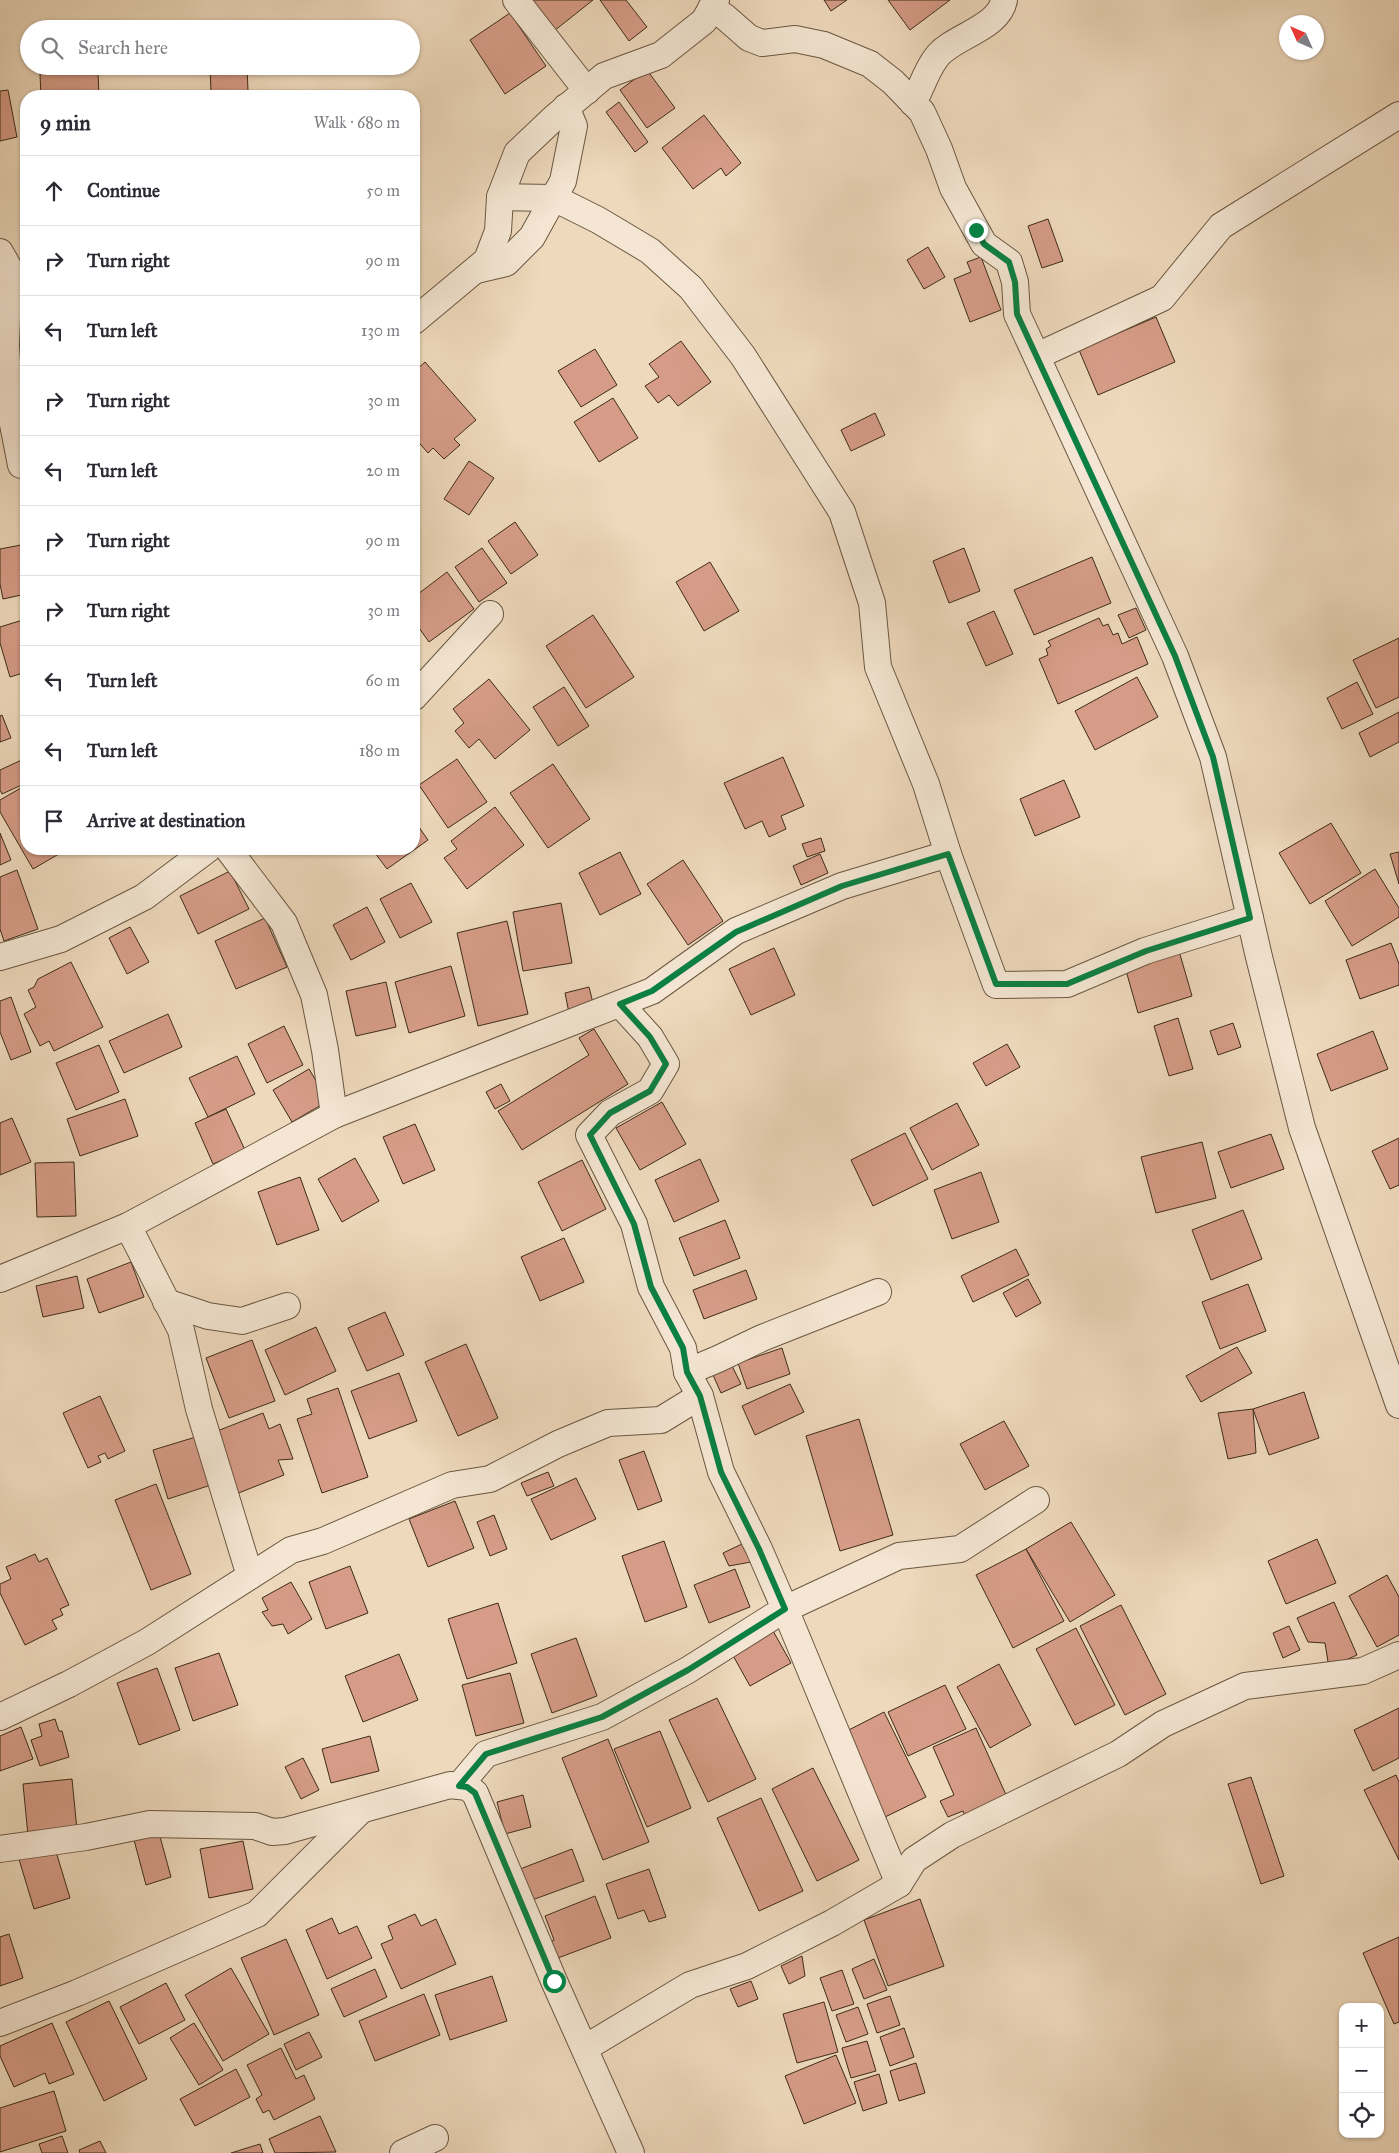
<!DOCTYPE html>
<html lang="en">
<head>
<meta charset="utf-8">
<style>
  body { margin:0; font-family:"IM FELL Great Primer",serif; background:#f2f2f3; color:#2b2b33 }
  .controls { position:absolute; right:15px; bottom:15px; display:grid; overflow:hidden; border-radius:10px; box-shadow:0 1px 4px #0004 }
  .controls button { width:45px; height:45px; display:grid; place-items:center; padding:0; border:0; border-bottom:1px solid #e1e1e2; background:#fff; color:#2b2b33; font:25px sans-serif }
  .compass { position:absolute; left:1279px; top:15px; width:45px; height:45px; border-radius:50%; background:#fff; box-shadow:0 1px 4px #0004; rotate:315deg }
  .stop { position:absolute; width:15px; height:15px; margin:-11px; border:4px solid #0b8043; border-radius:50%; background:#fff }
  .stop.end { background:#0b8043; border-color:#fff; box-shadow:0 1px 5px #0008 }
  .list { margin:0; padding:0; list-style:none }
  h2 { display:flex; justify-content:space-between; align-items:center; height:65px; margin:0; padding:0 20px; font-size:21px }
  h2 small { font-size:16px; font-weight:400; color:#7c7c81 }
  .list li { display:grid; grid-template-columns:32px 1fr auto; gap:15px; align-items:center; box-sizing:border-box; height:70px; padding:0 20px; border-top:1px solid #e1e1e2 }
  .list b { display:block; font-size:19px; white-space:nowrap }
  .list em { font-size:16px; font-style:normal; color:#7c7c81 }
  .icon { flex:none; width:28px; height:28px; fill:none; stroke:currentColor; stroke-width:2; stroke-linecap:round; stroke-linejoin:round }
  .map { position:relative; flex:none; width:1399px; height:2153px; overflow:hidden }
  .search { position:absolute; background:#fff; box-shadow:0 1px 4px #0004; left:20px; top:20px; width:400px; height:55px; display:flex; align-items:center; gap:12px; box-sizing:border-box; padding:0 18px; border-radius:28px; color:#7c7c81; font-size:19px }
  .panel { position:absolute; background:#fff; box-shadow:0 1px 4px #0004; left:20px; top:90px; width:400px; height:765px; border-radius:20px }
  .map>svg:first-child { display:block }
</style>
</head>
<body>
<div class="map">
<svg width="1399" height="2153" viewBox="0 0 1399 2153">
  <rect width="100%" height="100%" fill="#eed9bc"/>
  <filter id="stains"><feTurbulence type="fractalNoise" baseFrequency=".004" numOctaves="4"/><feColorMatrix values="0 0 0 0 .2 0 0 0 0 .09 0 0 0 0 .02 0 0 0 .5 -.17"/></filter>
  <radialGradient id="worn" r=".72"><stop offset=".6" stop-color="#630" stop-opacity="0"/><stop offset="1" stop-color="#630" stop-opacity=".3"/></radialGradient>
  <g fill="#d69c87" stroke="#3e2c18">
    <polygon points="529,0 593,0 554,31"/>
    <polygon points="600,0 626,0 647,27 629,41"/>
    <polygon points="824,0 847,0 831,11"/>
    <polygon points="888,0 950,0 910,30"/>
    <polygon points="510,13 546,66 505,94 470,40"/>
    <polygon points="247,66 248,91 211,92 210,67"/>
    <polygon points="647,70 675,108 647,128 620,90"/>
    <polygon points="98,72 99,96 41,96 40,74"/>
    <polygon points="8,90 17,137 0,141 0,91"/>
    <polygon points="619,102 648,142 635,152 606,112"/>
    <polygon points="704,115 741,163 726,176 721,168 693,189 662,148"/>
    <polygon points="1048,219 1063,261 1042,268 1028,226"/>
    <polygon points="928,247 945,277 924,289 907,260"/>
    <polygon points="981,257 1001,310 970,322 954,279 971,272 967,262"/>
    <polygon points="1156,317 1175,362 1098,395 1079,350"/>
    <polygon points="681,341 711,382 678,406 669,395 658,403 645,386 659,377 649,364"/>
    <polygon points="595,349 617,385 581,407 558,371"/>
    <polygon points="425,362 476,420 454,439 460,445 444,459 433,448 428,453 414,437 414,372"/>
    <polygon points="613,398 638,438 599,462 574,422"/>
    <polygon points="875,413 885,435 851,451 841,430"/>
    <polygon points="469,461 494,478 469,515 444,499"/>
    <polygon points="515,522 538,555 511,574 488,541"/>
    <polygon points="26,544 26,594 3,599 0,584 0,549"/>
    <polygon points="482,548 507,583 479,602 455,567"/>
    <polygon points="964,548 980,591 949,603 933,561"/>
    <polygon points="1092,557 1111,603 1034,635 1014,590"/>
    <polygon points="710,562 739,611 704,631 676,582"/>
    <polygon points="447,572 474,609 429,642 414,621 414,597"/>
    <polygon points="1136,608 1146,630 1129,638 1118,615"/>
    <polygon points="994,611 1013,654 986,666 967,623"/>
    <polygon points="593,615 634,677 586,708 546,646"/>
    <polygon points="1099,618 1103,626 1108,624 1113,635 1118,633 1122,644 1137,637 1148,664 1058,704 1039,659 1048,655 1046,649 1051,646 1048,641"/>
    <polygon points="26,619 26,672 10,677 0,643 0,627"/>
    <polygon points="1399,638 1399,697 1376,708 1353,660"/>
    <polygon points="1137,677 1158,717 1095,750 1075,711"/>
    <polygon points="489,679 530,730 495,759 479,739 469,748 455,731 464,723 453,709"/>
    <polygon points="1357,682 1373,714 1342,729 1327,698"/>
    <polygon points="564,687 589,726 558,746 533,707"/>
    <polygon points="1399,712 1399,742 1370,757 1359,733"/>
    <polygon points="2,715 11,738 0,742 0,716"/>
    <polygon points="783,757 804,806 781,816 786,829 769,837 762,821 745,829 724,783"/>
    <polygon points="26,758 26,783 2,794 0,790 0,770"/>
    <polygon points="457,759 487,802 448,828 419,785"/>
    <polygon points="553,764 590,819 548,848 510,793"/>
    <polygon points="1064,780 1080,817 1035,836 1020,799"/>
    <polygon points="26,785 26,849 63,849 64,851 33,869 0,812 0,800"/>
    <polygon points="495,807 524,845 467,889 444,858 457,849 451,841"/>
    <polygon points="414,820 428,840 387,869 372,849 414,849"/>
    <polygon points="1331,823 1361,873 1310,904 1279,853"/>
    <polygon points="0,833 11,860 0,865"/>
    <polygon points="821,838 825,851 807,857 802,844"/>
    <polygon points="620,852 641,894 600,915 579,873"/>
    <polygon points="1399,852 1399,884 1390,854"/>
    <polygon points="820,854 828,873 801,885 793,866"/>
    <polygon points="683,860 723,921 688,945 647,884"/>
    <polygon points="1375,869 1399,908 1399,917 1352,946 1325,901"/>
    <polygon points="17,870 38,929 4,941 0,929 0,877"/>
    <polygon points="230,871 249,909 198,934 180,896"/>
    <polygon points="411,883 432,922 400,938 380,899"/>
    <polygon points="561,903 572,963 523,971 513,912"/>
    <polygon points="367,907 385,942 351,960 333,925"/>
    <polygon points="265,918 287,967 236,989 215,941"/>
    <polygon points="507,921 528,1014 478,1026 457,933"/>
    <polygon points="130,927 149,962 127,974 109,938"/>
    <polygon points="1391,943 1399,964 1399,985 1360,999 1346,960"/>
    <polygon points="774,948 795,995 751,1015 729,969"/>
    <polygon points="1179,951 1192,996 1138,1013 1125,967"/>
    <polygon points="71,962 103,1027 54,1051 49,1041 40,1046 24,1014 36,1007 28,990 34,987 38,979"/>
    <polygon points="451,966 465,1016 409,1033 395,982"/>
    <polygon points="386,982 396,1027 356,1036 346,991"/>
    <polygon points="589,987 594,1007 569,1013 565,993"/>
    <polygon points="11,997 31,1052 11,1060 0,1032 0,1001"/>
    <polygon points="168,1014 182,1047 124,1073 109,1041"/>
    <polygon points="1178,1018 1193,1069 1169,1076 1154,1026"/>
    <polygon points="1233,1023 1241,1047 1218,1055 1210,1031"/>
    <polygon points="284,1026 303,1065 267,1083 248,1044"/>
    <polygon points="594,1029 628,1084 522,1150 498,1111 589,1055 579,1038"/>
    <polygon points="1373,1031 1388,1069 1331,1091 1317,1054"/>
    <polygon points="1007,1044 1020,1067 986,1086 973,1063"/>
    <polygon points="99,1045 119,1092 76,1110 56,1063"/>
    <polygon points="237,1056 255,1094 208,1117 189,1078"/>
    <polygon points="309,1069 328,1101 292,1122 273,1090"/>
    <polygon points="501,1084 510,1101 495,1109 486,1092"/>
    <polygon points="125,1099 138,1136 80,1156 67,1119"/>
    <polygon points="662,1102 686,1144 640,1170 616,1128"/>
    <polygon points="957,1103 979,1145 932,1170 910,1128"/>
    <polygon points="226,1109 245,1150 213,1164 195,1123"/>
    <polygon points="12,1118 31,1162 0,1175 0,1123"/>
    <polygon points="415,1124 435,1170 403,1184 383,1137"/>
    <polygon points="905,1133 928,1179 873,1206 851,1160"/>
    <polygon points="1271,1134 1284,1169 1231,1188 1218,1152"/>
    <polygon points="1399,1138 1399,1185 1390,1189 1372,1151"/>
    <polygon points="1202,1142 1216,1198 1156,1213 1141,1157"/>
    <polygon points="355,1158 379,1201 342,1222 318,1179"/>
    <polygon points="700,1159 719,1201 674,1222 655,1180"/>
    <polygon points="582,1160 606,1209 562,1231 538,1182"/>
    <polygon points="74,1162 76,1216 37,1217 35,1163"/>
    <polygon points="981,1172 999,1222 952,1239 934,1190"/>
    <polygon points="300,1177 319,1230 277,1245 258,1192"/>
    <polygon points="1243,1210 1262,1259 1211,1280 1192,1230"/>
    <polygon points="725,1220 740,1258 694,1276 679,1238"/>
    <polygon points="564,1238 584,1282 540,1301 521,1257"/>
    <polygon points="1016,1249 1029,1275 973,1302 961,1276"/>
    <polygon points="131,1262 144,1297 99,1313 87,1279"/>
    <polygon points="746,1270 757,1299 704,1319 693,1290"/>
    <polygon points="77,1276 84,1308 43,1317 36,1286"/>
    <polygon points="1028,1279 1041,1303 1016,1317 1003,1293"/>
    <polygon points="1248,1284 1266,1331 1220,1349 1202,1302"/>
    <polygon points="385,1312 404,1355 367,1371 348,1328"/>
    <polygon points="316,1327 336,1371 285,1395 265,1350"/>
    <polygon points="252,1340 275,1401 229,1418 206,1358"/>
    <polygon points="466,1344 498,1418 458,1436 425,1362"/>
    <polygon points="1237,1347 1252,1373 1201,1402 1186,1376"/>
    <polygon points="782,1348 790,1374 747,1389 738,1363"/>
    <polygon points="732,1366 741,1384 721,1393 713,1375"/>
    <polygon points="399,1373 417,1421 369,1439 351,1391"/>
    <polygon points="790,1384 804,1412 755,1435 742,1406"/>
    <polygon points="338,1388 368,1477 322,1493 297,1419 312,1414 307,1399"/>
    <polygon points="1304,1392 1319,1438 1269,1455 1253,1409"/>
    <polygon points="100,1396 125,1451 108,1459 105,1453 98,1456 101,1462 88,1468 63,1413"/>
    <polygon points="1253,1409 1256,1453 1228,1459 1218,1413"/>
    <polygon points="263,1413 269,1429 280,1424 293,1459 278,1460 284,1475 236,1494 212,1433"/>
    <polygon points="859,1419 893,1535 840,1551 806,1436"/>
    <polygon points="1004,1421 1029,1466 985,1490 960,1444"/>
    <polygon points="199,1436 214,1484 168,1499 153,1450"/>
    <polygon points="644,1451 662,1501 638,1510 619,1460"/>
    <polygon points="548,1472 554,1486 527,1496 521,1483"/>
    <polygon points="576,1478 596,1519 551,1540 531,1499"/>
    <polygon points="156,1484 191,1574 151,1590 115,1500"/>
    <polygon points="455,1501 474,1548 428,1567 409,1519"/>
    <polygon points="494,1515 507,1549 490,1556 477,1522"/>
    <polygon points="1071,1522 1115,1595 1070,1622 1026,1549"/>
    <polygon points="1317,1539 1336,1583 1286,1604 1268,1561"/>
    <polygon points="664,1541 687,1607 645,1622 622,1556"/>
    <polygon points="742,1544 751,1562 729,1566 723,1553"/>
    <polygon points="1026,1549 1064,1621 1013,1648 976,1575"/>
    <polygon points="35,1554 39,1562 47,1558 69,1605 60,1609 63,1615 52,1620 57,1629 25,1645 0,1593 0,1584 11,1579 6,1567"/>
    <polygon points="350,1566 368,1613 326,1629 309,1582"/>
    <polygon points="735,1569 750,1607 709,1623 694,1585"/>
    <polygon points="1387,1575 1399,1597 1399,1635 1377,1647 1349,1596"/>
    <polygon points="291,1582 312,1619 288,1634 283,1624 272,1626 262,1612 268,1610 262,1598"/>
    <polygon points="1334,1602 1357,1655 1329,1668 1325,1643 1308,1642 1297,1618"/>
    <polygon points="498,1603 517,1663 467,1679 448,1619"/>
    <polygon points="1121,1605 1166,1694 1125,1715 1080,1626"/>
    <polygon points="1289,1626 1300,1650 1283,1658 1273,1633"/>
    <polygon points="1076,1628 1115,1705 1075,1725 1036,1649"/>
    <polygon points="772,1629 791,1663 750,1686 731,1652"/>
    <polygon points="576,1638 597,1696 552,1713 531,1654"/>
    <polygon points="219,1653 238,1705 193,1721 175,1668"/>
    <polygon points="399,1654 418,1700 363,1722 345,1676"/>
    <polygon points="999,1664 1031,1725 990,1748 957,1687"/>
    <polygon points="157,1668 180,1730 139,1745 117,1683"/>
    <polygon points="510,1673 524,1723 476,1736 462,1685"/>
    <polygon points="945,1685 966,1729 908,1756 888,1712"/>
    <polygon points="717,1698 756,1779 708,1802 669,1720"/>
    <polygon points="1399,1708 1399,1758 1373,1771 1354,1730"/>
    <polygon points="884,1712 926,1797 881,1819 839,1735"/>
    <polygon points="55,1719 59,1731 62,1731 69,1757 40,1766 31,1740 42,1736 39,1724"/>
    <polygon points="21,1727 33,1759 0,1771 0,1736"/>
    <polygon points="976,1728 1007,1797 965,1816 963,1811 948,1817 940,1801 954,1795 933,1747"/>
    <polygon points="660,1731 691,1808 647,1827 614,1749"/>
    <polygon points="370,1736 379,1771 331,1783 322,1749"/>
    <polygon points="608,1739 649,1842 603,1860 562,1758"/>
    <polygon points="303,1758 319,1790 301,1799 285,1767"/>
    <polygon points="813,1768 859,1860 817,1881 772,1789"/>
    <polygon points="1396,1775 1399,1782 1399,1860 1364,1790"/>
    <polygon points="1251,1777 1284,1876 1261,1884 1228,1784"/>
    <polygon points="72,1779 77,1830 28,1835 23,1784"/>
    <polygon points="523,1795 531,1827 505,1834 497,1802"/>
    <polygon points="761,1798 803,1891 759,1911 717,1818"/>
    <polygon points="159,1833 171,1877 146,1885 134,1840"/>
    <polygon points="243,1841 253,1889 209,1898 200,1849"/>
    <polygon points="54,1845 70,1898 34,1909 18,1856"/>
    <polygon points="572,1849 584,1881 532,1900 520,1869"/>
    <polygon points="649,1869 666,1917 649,1922 644,1910 618,1919 606,1884"/>
    <polygon points="595,1896 611,1938 550,1961 544,1944 554,1940 545,1916"/>
    <polygon points="920,1899 944,1966 888,1986 864,1920"/>
    <polygon points="415,1914 421,1926 436,1919 456,1964 401,1989 381,1944 393,1939 388,1926"/>
    <polygon points="332,1918 339,1934 357,1926 372,1958 327,1979 306,1930"/>
    <polygon points="9,1934 23,1978 0,1986 0,1937"/>
    <polygon points="1399,1937 1399,2022 1394,2024 1363,1953"/>
    <polygon points="286,1939 319,2015 274,2035 241,1958"/>
    <polygon points="802,1956 805,1976 789,1984 781,1966"/>
    <polygon points="874,1959 887,1990 864,1999 852,1969"/>
    <polygon points="231,1968 269,2034 223,2061 185,1995"/>
    <polygon points="375,1969 387,1997 344,2017 331,1989"/>
    <polygon points="842,1970 854,2004 832,2011 820,1978"/>
    <polygon points="492,1976 507,2021 450,2040 435,1995"/>
    <polygon points="751,1981 758,1999 738,2007 730,1989"/>
    <polygon points="166,1983 185,2020 139,2044 120,2007"/>
    <polygon points="424,1994 440,2035 375,2061 359,2021"/>
    <polygon points="890,1996 900,2025 877,2033 867,2004"/>
    <polygon points="109,2001 147,2079 104,2101 66,2022"/>
    <polygon points="824,2002 838,2052 797,2063 783,2014"/>
    <polygon points="858,2007 868,2034 846,2042 836,2015"/>
    <polygon points="52,2023 74,2074 49,2084 45,2073 14,2087 0,2056 0,2046"/>
    <polygon points="194,2023 223,2070 199,2085 170,2038"/>
    <polygon points="904,2028 914,2057 890,2066 880,2037"/>
    <polygon points="309,2032 322,2057 296,2070 284,2044"/>
    <polygon points="867,2041 876,2071 851,2078 842,2048"/>
    <polygon points="281,2048 296,2079 304,2075 315,2099 274,2120 269,2110 263,2113 256,2099 262,2095 247,2065"/>
    <polygon points="836,2055 856,2103 804,2124 785,2076"/>
    <polygon points="916,2063 925,2093 899,2101 890,2071"/>
    <polygon points="236,2069 250,2097 195,2126 180,2099"/>
    <polygon points="879,2074 887,2103 863,2111 854,2082"/>
    <polygon points="54,2091 66,2131 0,2152 0,2108"/>
    <polygon points="320,2116 336,2152 275,2153 269,2139"/>
    <polygon points="62,2136 68,2153 42,2153 39,2144"/>
    <polygon points="100,2141 106,2153 80,2153 79,2150"/>
    <polygon points="260,2144 263,2153 231,2153"/>
  </g>
  <g fill="none" stroke-linecap="round" stroke-linejoin="round">
    <g stroke="#6a5741" stroke-width="28">
      <g id="minor">
        <polyline points="516,0 587,91"/>
        <polyline points="711,8 725,17 749,38 762,43 795,39 824,45 870,64 893,82 922,112 939,149 953,188 984,244 1009,262 1015,282 1017,314 1175,656 1213,757 1259,957 1302,1128 1399,1405"/>
        <path d="M913,103C921,89 926,71 936,58C950,37 999,29 1004,0"/>
        <polyline points="500,197 554,198 598,220 650,251 691,288 743,356 842,512 872,603 878,667 926,784 948,854"/>
        <polyline points="0,252 9,268 6,345 10,409 21,465"/>
        <polyline points="476,270 506,263 532,237 563,181 574,126 566,107"/>
        <polyline points="414,321 487,260 498,231 500,197 517,153 555,117 604,76 661,55 704,21 716,0"/>
        <polyline points="1037,356 1162,298 1221,226 1399,115"/>
        <polyline points="414,697 490,614"/>
        <polyline points="228,849 284,923 314,995 325,1050 334,1115"/>
        <polyline points="0,957 61,939 144,897 208,849"/>
        <polyline points="620,1004 650,1037 666,1064 650,1091 610,1113 589,1135 634,1224 651,1287 683,1348 687,1372"/>
        <polyline points="128,1226 181,1330 199,1409 250,1576"/>
        <polyline points="0,1279 128,1226 334,1115 652,991 736,931 842,886 948,854 996,985 1067,984 1145,951 1250,918"/>
        <polyline points="878,1292 762,1338 718,1359 687,1372 700,1396 721,1472 759,1549 785,1609 899,1884"/>
        <polyline points="166,1302 208,1316 242,1321 287,1306"/>
        <polyline points="0,1717 69,1684 147,1642 291,1550 323,1541 452,1485 490,1479 558,1444 608,1423 661,1420 700,1396"/>
        <polyline points="459,1786 486,1754 602,1717 688,1670 785,1609 899,1556 960,1549 1036,1500"/>
        <polyline points="0,1849 86,1837 150,1824 255,1826 272,1832 285,1831 450,1785 467,1787 475,1793 554,1981 631,2153"/>
        <polyline points="0,2023 77,1993 257,1914 360,1811"/>
        <polyline points="585,2048 690,1985 747,1966 832,1923 899,1884 914,1860 952,1835 1118,1754 1163,1724 1245,1686 1363,1671 1399,1655"/>
        <polyline points="403,2153 435,2138"/>
      </g>
    </g>
    <use href="#minor" stroke="#f4e6d3" stroke-width="26"/>
  </g>
  <g fill="none" stroke-linecap="round" stroke-linejoin="round">
    <polyline stroke="#0b8043" stroke-width="6" points="554,1981 475,1793 467,1787 459,1786 486,1754 602,1717 688,1670 785,1609 759,1549 721,1472 700,1396 687,1372 683,1348 651,1287 634,1224 590,1135 610,1113 650,1091 666,1064 650,1037 620,1004 652,991 736,932 842,886 948,854 996,984 1067,984 1146,951 1250,918 1213,757 1175,656 1017,314 1015,282 1009,262 984,244 976,230"/>
  </g>
  <rect width="100%" height="100%" filter="url(#stains)"/>
  <rect width="100%" height="100%" fill="url(#worn)"/>
</svg>
<div class="controls">
<button>+</button>
<button>−</button>
<button><svg class="icon" aria-label="locate" viewBox="0 0 24 24"><circle cx="12" cy="12" r="6"/><path d="M12 2v4M12 18v4M2 12h4M18 12h4"/></svg></button>
</div>
<svg class="compass" viewBox="-18 -18 36 36"><path d="M0-13l5 13h-10z" fill="#e53935"/><path d="M0 13l5-13h-10z" fill="#7c7c81"/></svg>
<div class="stop" style="left:554px;top:1981px"></div>
<div class="stop end" style="left:976px;top:230px"></div>
<div class="search"><svg class="icon" aria-label="search" viewBox="0 0 24 24"><circle cx="10" cy="10" r="6"/><path d="M15 15l6 6"/></svg>Search here</div>
<section class="panel">
<h2>9 min<small>Walk · 680 m</small></h2>
<ul class="list">
<li><svg class="icon" aria-label="ahead" viewBox="0 0 24 24"><path d="M12 20V5M6 11l6-6 6 6"/></svg><div><b>Continue</b></div><em>50 m</em></li>
<li><svg class="icon" aria-label="right" viewBox="0 0 24 24"><path d="M7 20v-9h11M14 6l5 5-5 5"/></svg><div><b>Turn right</b></div><em>90 m</em></li>
<li><svg class="icon" aria-label="left" viewBox="0 0 24 24"><path d="M17 20v-9H6M10 6l-5 5 5 5"/></svg><div><b>Turn left</b></div><em>130 m</em></li>
<li><svg class="icon" aria-label="right" viewBox="0 0 24 24"><path d="M7 20v-9h11M14 6l5 5-5 5"/></svg><div><b>Turn right</b></div><em>30 m</em></li>
<li><svg class="icon" aria-label="left" viewBox="0 0 24 24"><path d="M17 20v-9H6M10 6l-5 5 5 5"/></svg><div><b>Turn left</b></div><em>20 m</em></li>
<li><svg class="icon" aria-label="right" viewBox="0 0 24 24"><path d="M7 20v-9h11M14 6l5 5-5 5"/></svg><div><b>Turn right</b></div><em>90 m</em></li>
<li><svg class="icon" aria-label="right" viewBox="0 0 24 24"><path d="M7 20v-9h11M14 6l5 5-5 5"/></svg><div><b>Turn right</b></div><em>30 m</em></li>
<li><svg class="icon" aria-label="left" viewBox="0 0 24 24"><path d="M17 20v-9H6M10 6l-5 5 5 5"/></svg><div><b>Turn left</b></div><em>60 m</em></li>
<li><svg class="icon" aria-label="left" viewBox="0 0 24 24"><path d="M17 20v-9H6M10 6l-5 5 5 5"/></svg><div><b>Turn left</b></div><em>180 m</em></li>
<li><svg class="icon" aria-label="arrive" viewBox="0 0 24 24"><path d="M6 21V4h12l-3 4 3 4H6"/></svg><div><b>Arrive at destination</b></div></li>
</ul>
</section>
</div>
</body>
</html>
